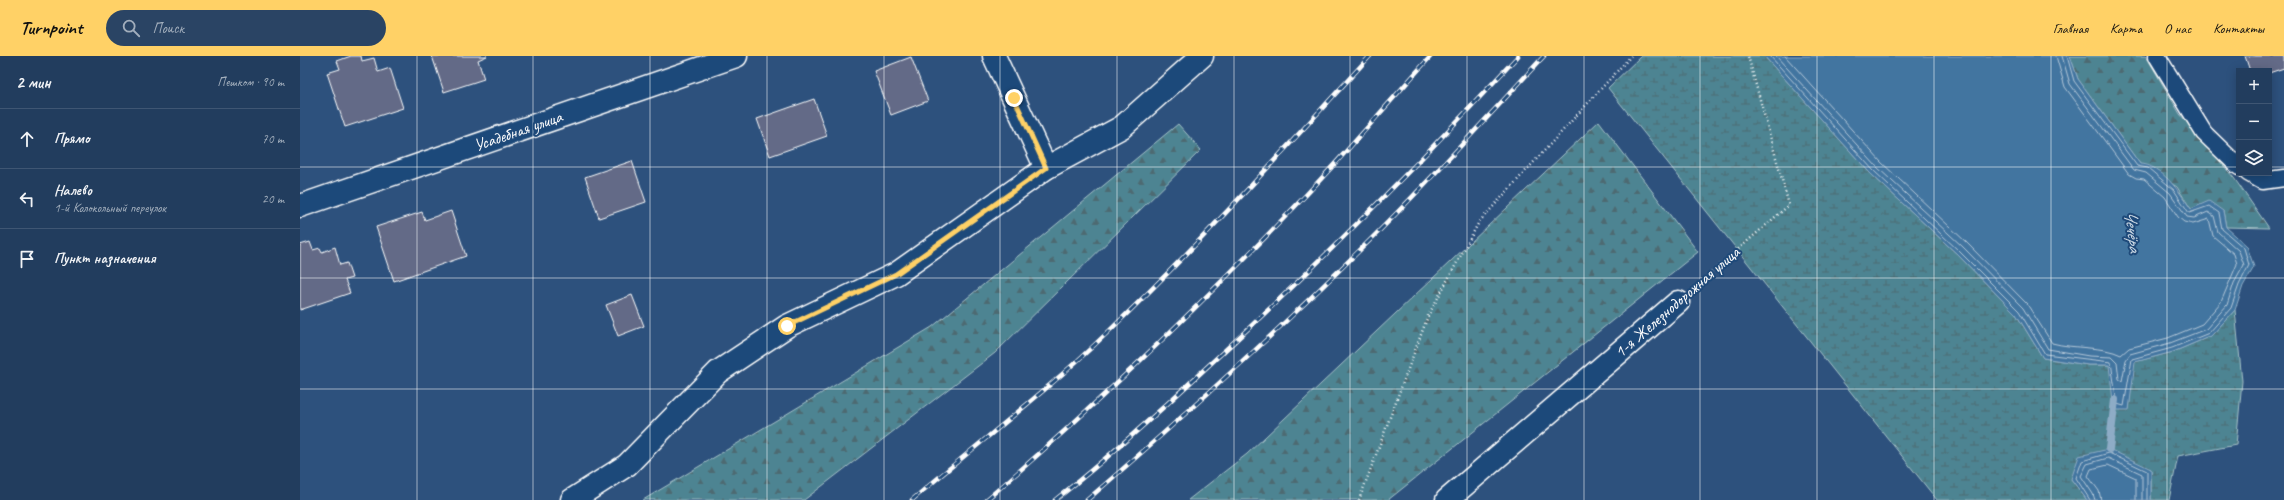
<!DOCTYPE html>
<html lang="ru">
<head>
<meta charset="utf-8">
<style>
  body { margin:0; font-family:Caveat,sans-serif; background:#2a4464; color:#f1f3f6 }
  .controls { position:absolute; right:12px; top:12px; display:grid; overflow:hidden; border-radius:0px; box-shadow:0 2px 10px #0003 }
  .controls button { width:36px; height:36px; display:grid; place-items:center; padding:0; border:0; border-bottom:1px solid #3f5673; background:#223d5e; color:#f1f3f6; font:20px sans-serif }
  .stop { position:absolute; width:12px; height:12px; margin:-9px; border:3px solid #ffd166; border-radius:50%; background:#fff }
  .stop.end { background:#ffd166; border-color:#fff; box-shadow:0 1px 4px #0008 }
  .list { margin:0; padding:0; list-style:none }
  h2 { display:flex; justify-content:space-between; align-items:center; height:52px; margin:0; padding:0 16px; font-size:17px }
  h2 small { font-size:13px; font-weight:400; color:#a2aebc }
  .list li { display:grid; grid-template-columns:26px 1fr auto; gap:12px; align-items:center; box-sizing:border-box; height:60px; padding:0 16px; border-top:1px solid #3f5673 }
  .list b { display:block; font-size:15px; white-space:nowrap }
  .list p { margin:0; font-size:13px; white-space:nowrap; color:#a2aebc }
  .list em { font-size:13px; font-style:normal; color:#a2aebc }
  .icon { flex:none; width:22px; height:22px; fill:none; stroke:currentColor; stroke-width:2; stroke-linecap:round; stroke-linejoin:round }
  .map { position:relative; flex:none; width:1984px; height:444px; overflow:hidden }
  header { display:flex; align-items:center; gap:24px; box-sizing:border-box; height:56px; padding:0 20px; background:#ffd166; color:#111 }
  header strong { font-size:19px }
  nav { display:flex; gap:22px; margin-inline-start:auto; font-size:14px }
  .search { width:280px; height:36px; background:#2a4464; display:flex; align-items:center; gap:10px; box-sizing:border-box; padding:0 14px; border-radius:22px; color:#a2aebc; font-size:15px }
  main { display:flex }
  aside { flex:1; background:#223d5e }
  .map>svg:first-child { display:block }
</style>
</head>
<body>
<header>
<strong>Turnpoint</strong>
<div class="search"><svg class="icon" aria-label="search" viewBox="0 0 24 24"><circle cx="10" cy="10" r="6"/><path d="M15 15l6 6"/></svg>Поиск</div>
<nav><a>Главная</a><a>Карта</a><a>О нас</a><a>Контакты</a></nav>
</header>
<main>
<aside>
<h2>2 мин<small>Пешком · 90 m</small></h2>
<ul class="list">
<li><svg class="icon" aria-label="ahead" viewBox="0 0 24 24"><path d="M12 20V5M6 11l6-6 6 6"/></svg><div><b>Прямо</b></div><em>70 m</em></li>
<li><svg class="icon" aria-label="left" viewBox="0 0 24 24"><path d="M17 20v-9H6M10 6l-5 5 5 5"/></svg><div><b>Налево</b><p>1-й Колокольный переулок</p></div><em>20 m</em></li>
<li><svg class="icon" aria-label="arrive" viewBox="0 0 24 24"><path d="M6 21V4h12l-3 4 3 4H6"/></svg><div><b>Пункт назначения</b></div></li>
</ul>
</aside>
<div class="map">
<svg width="1984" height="444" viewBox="0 0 1984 444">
  <defs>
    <pattern id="forest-firs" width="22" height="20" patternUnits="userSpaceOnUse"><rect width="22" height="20" fill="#4e8492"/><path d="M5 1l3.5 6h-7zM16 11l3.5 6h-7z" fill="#4d6b72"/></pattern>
    <pattern id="wetland-marsh" width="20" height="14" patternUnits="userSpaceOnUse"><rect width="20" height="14" fill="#4e8492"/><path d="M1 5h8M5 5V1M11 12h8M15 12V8" fill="none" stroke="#4d6b72"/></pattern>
  </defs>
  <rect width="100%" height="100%" fill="#2d517d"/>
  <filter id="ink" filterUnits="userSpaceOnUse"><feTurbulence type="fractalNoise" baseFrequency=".025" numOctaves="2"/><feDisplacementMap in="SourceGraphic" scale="8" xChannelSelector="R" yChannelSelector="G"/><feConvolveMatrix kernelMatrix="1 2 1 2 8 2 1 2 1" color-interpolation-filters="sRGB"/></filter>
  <g filter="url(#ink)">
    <g fill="url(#forest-firs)" stroke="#a6c2c8">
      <polygon points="1770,0 1846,0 1880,58 1934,122 1969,172 1926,171 1923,155 1891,153 1877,131 1840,108 1778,23"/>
      <polygon points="1299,65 1398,196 1088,444 888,444 947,398"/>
      <polygon points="878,68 901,94 695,297 504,444 343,444 632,271"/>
    </g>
    <polygon fill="url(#wetland-marsh)" stroke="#a6c2c8" points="1341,0 1464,0 1570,117 1657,198 1716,258 1743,302 1788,309 1809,309 1829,353 1834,306 1873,296 1911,280 1935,254 1942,325 1936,389 1878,400 1869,444 1851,444 1851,413 1771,423 1787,444 1637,444 1308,32"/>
    <g fill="#4375a0" stroke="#8eacc6">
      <path d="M1464,0H1770L1778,23L1840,108C1861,108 1880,137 1891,153L1909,145L1923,155L1926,171L1947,190L1954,211L1943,230L1935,254L1911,280L1873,296L1835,306L1829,354H1814L1809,309H1788L1743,302L1716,258L1657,198L1570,117Z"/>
      <polygon points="1809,393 1851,413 1851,444 1787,444 1771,423 1779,400"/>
    </g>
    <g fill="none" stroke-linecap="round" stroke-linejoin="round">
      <g stroke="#b4c8d9" stroke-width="1">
        <polyline points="1470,0 1573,114 1659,195 1719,255 1745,298 1811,306 1817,348 1824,350 1832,303 1872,292 1909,277 1931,252 1939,229 1949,209 1944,192 1922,173 1919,157 1909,150 1889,157 1874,134 1848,112 1837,110 1774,25 1767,0"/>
        <polyline points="1476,0 1577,111 1663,191 1723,252 1748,293 1789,300 1812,301 1817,306 1819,323 1822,325 1826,304 1830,298 1870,287 1906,273 1927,249 1934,227 1944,209 1939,195 1918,176 1914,160 1908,156 1894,162 1887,161 1870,137 1846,117 1834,114 1770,28 1762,0"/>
        <path d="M1485,0L1581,106L1667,187L1727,248L1752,287C1773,293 1804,290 1821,299L1829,292L1868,282L1902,268L1921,246L1937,208L1934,198L1913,180L1909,163L1893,168L1884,166L1878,161L1865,141L1844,123L1836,122L1829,118L1765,31L1756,0"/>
        <polyline points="1790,444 1776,422 1782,405 1809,397 1847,415 1847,444"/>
        <polyline points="1795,444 1793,438 1781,420 1787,408 1808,402 1842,418 1842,444"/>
        <polyline points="1801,444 1799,435 1788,420 1791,413 1808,409 1836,422 1836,444"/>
      </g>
      <polyline stroke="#8eacc6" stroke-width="8" points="1809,393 1815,344"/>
    </g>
    <g fill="#636b87" stroke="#fff">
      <polygon points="51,0 61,0 62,5 74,2 78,16 90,12 103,52 45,71 27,17 40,13 37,5"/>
      <polygon points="132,0 187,0 178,4 184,23 144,36"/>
      <polygon points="1945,0 1984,0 1984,12 1969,17 1969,15 1950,15"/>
      <polygon points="611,1 628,45 591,59 574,15"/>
      <polygon points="514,43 527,80 470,100 457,63"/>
      <polygon points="332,105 346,146 299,162 285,121"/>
      <polygon points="151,155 166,200 94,225 76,171 122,156 125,164"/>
      <polygon points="10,186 13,194 20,192 22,196 35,191 40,209 47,207 52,222 45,224 50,237 0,254 0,189"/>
      <polygon points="332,239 344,270 318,280 306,249"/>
    </g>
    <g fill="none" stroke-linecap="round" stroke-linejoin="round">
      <g stroke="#fff" stroke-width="19">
        <g id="lane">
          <polyline points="1857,0 1904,77 1939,111"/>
          <polyline points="1948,117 1962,125 1984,122"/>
        </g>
      </g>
      <g stroke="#fff" stroke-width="25">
        <g id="street">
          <polyline points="694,0 746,112"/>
          <polyline points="0,150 436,0"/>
          <polyline points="272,444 327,409 418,316 487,270 596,218 746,112 822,71 902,0"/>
          <polyline points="1147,444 1378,246"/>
        </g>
      </g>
      <g stroke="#fff" stroke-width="2.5" stroke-dasharray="1 3" stroke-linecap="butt">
        <polyline points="1396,230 1489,149 1448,0"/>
        <polyline points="1059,444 1128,260 1179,166 1331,0"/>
      </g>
      <use href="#lane" stroke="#1f4a7a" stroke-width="16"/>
      <use href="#street" stroke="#1f4a7a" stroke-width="22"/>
      <g stroke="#fff" stroke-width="4.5">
        <g id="rail">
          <path d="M612,444C677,388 745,337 807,277C899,189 984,94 1070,0"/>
          <path d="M686,444C798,348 904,246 1006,139C1049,94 1089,46 1131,0"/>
          <path d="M755,444C808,402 859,356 908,310C1016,211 1119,108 1218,0"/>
          <path d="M787,444C881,363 973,280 1061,193C1124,131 1184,65 1244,0"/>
        </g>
      </g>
      <use href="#rail" stroke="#1f4a7a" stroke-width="3" stroke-dasharray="9" stroke-linecap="butt"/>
    </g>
  </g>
  <g fill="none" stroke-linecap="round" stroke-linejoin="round" filter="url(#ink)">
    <polyline stroke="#ffd166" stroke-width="5" points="487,270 596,218 746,112 714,42"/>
  </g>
  <path fill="none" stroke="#fff" stroke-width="1" stroke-opacity="0.55" d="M117,0V444M233,0V444M350,0V444M467,0V444M584,0V444M700,0V444M817,0V444M934,0V444M1050,0V444M1167,0V444M1284,0V444M1400,0V444M1517,0V444M1634,0V444M1751,0V444M1867,0V444M0,111H1939M1969,111H1984M0,222H1984M0,333H1984"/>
  <g text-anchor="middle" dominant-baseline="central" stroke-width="4" stroke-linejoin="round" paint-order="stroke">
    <g font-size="17" fill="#fff" stroke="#1f4a7a">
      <text transform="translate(218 75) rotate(-19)">Усадебная улица</text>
      <text transform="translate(1377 246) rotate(-41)">1-я Железнодорожная улица</text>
    </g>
    <g font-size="18" font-style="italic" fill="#d0dce7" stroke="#1f4a7a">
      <text transform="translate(1833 175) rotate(83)">Чечёра</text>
    </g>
  </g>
</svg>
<div class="controls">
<button>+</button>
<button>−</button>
<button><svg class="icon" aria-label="layers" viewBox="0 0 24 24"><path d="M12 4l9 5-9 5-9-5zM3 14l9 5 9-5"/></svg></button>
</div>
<div class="stop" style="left:487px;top:270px"></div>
<div class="stop end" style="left:714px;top:42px"></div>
</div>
</main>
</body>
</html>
